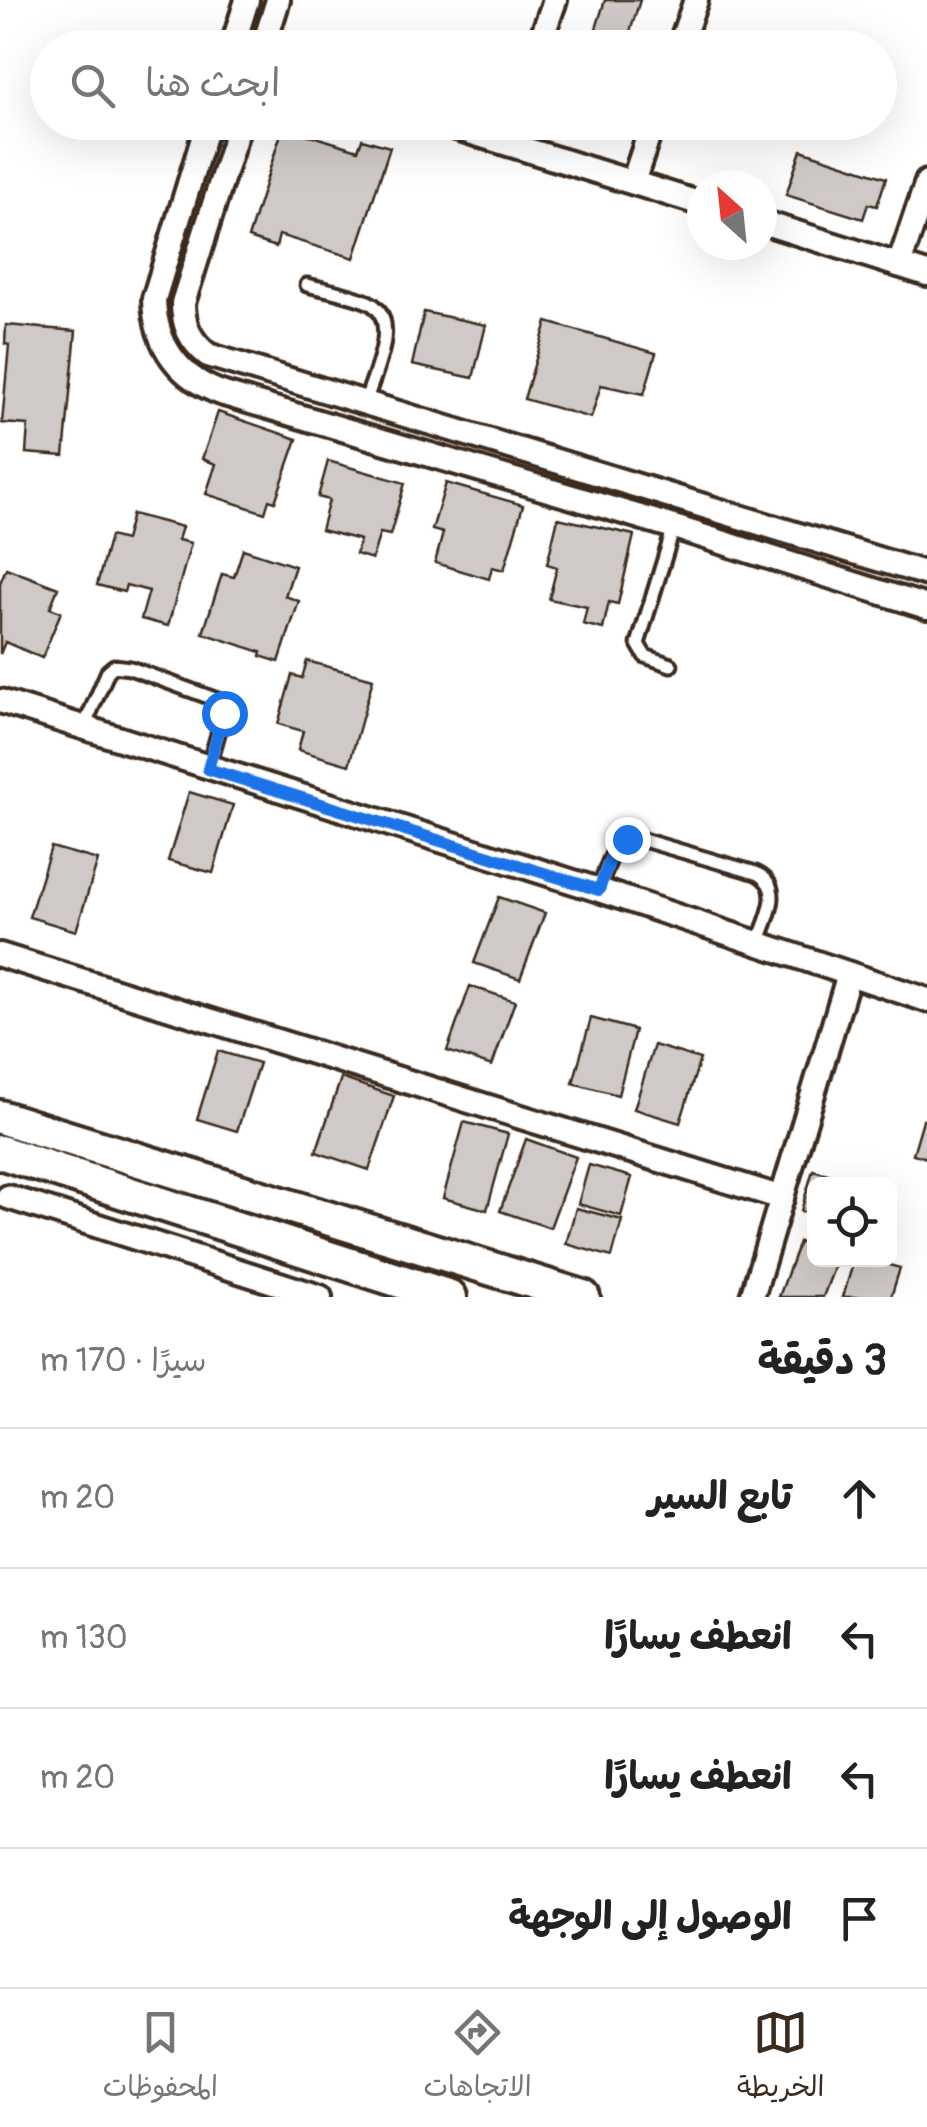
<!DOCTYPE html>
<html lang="ar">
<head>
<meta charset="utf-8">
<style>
  body { margin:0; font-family:Pangolin,"Playpen Sans Arabic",sans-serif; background:#f2f2f2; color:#222; direction:rtl }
  .controls { position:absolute; right:30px; bottom:30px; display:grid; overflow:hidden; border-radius:15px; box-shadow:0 10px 40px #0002 }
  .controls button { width:90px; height:90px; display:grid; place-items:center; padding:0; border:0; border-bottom:2px solid #e0e0e0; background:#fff; color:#222; font:50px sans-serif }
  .compass { position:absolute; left:687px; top:170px; width:90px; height:90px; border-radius:50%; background:#fff; box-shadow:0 10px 40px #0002; rotate:333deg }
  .stop { position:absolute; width:30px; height:30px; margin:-22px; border:8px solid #1a73e8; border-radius:50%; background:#fff }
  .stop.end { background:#1a73e8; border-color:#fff; box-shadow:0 2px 10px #0008 }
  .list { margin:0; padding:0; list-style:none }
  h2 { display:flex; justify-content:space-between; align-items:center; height:130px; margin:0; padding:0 40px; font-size:42px }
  h2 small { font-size:32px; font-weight:400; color:#767676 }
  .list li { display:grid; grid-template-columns:65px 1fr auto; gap:30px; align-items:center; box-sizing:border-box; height:140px; padding:0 40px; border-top:2px solid #e0e0e0 }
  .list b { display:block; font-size:38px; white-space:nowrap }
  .list em { font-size:32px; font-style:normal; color:#767676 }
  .icon { flex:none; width:55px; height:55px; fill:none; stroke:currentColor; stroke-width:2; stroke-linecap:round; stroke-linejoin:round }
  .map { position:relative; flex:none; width:927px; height:1297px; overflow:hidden; direction:ltr }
  .search { position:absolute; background:#fff; box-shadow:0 10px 40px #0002; left:30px; right:30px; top:30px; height:110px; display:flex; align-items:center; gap:25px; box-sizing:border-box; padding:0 35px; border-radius:55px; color:#767676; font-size:38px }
  .sheet { height:690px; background:#fff }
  nav { display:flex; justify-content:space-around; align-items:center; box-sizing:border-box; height:140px; border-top:2px solid #e0e0e0; background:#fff; font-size:28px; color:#767676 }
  nav a { display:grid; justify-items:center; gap:5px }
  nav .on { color:#3b2a1e }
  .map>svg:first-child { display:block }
</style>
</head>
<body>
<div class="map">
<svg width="927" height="1297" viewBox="0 0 927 1297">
  <rect width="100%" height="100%" fill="#fff"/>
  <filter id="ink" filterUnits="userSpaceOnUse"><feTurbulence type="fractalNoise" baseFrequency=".01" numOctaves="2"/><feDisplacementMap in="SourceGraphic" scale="20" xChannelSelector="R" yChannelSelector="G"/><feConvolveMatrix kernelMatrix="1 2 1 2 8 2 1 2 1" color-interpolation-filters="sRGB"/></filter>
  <g filter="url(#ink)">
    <g fill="#cfcac7" stroke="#3b2a1e" stroke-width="2.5">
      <polygon points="605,0 640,0 625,48 590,48"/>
      <polygon points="283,127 358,150 362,139 390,147 354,258 279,235 276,247 248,238"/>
      <polygon points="801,150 886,178 877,206 868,204 863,219 786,195"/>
      <polygon points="424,312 486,325 473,378 412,365"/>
      <polygon points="547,322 656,353 644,394 601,385 591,418 524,399"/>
      <polygon points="6,325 76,331 64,456 26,453 28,425 2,423 9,345 5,344"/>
      <polygon points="218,412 297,439 275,502 269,500 265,513 206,494 216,464 202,459"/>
      <polygon points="328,461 405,483 390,535 380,533 372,559 356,554 360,540 321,530 329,500 318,497"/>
      <polygon points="446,483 523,505 504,570 492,567 489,579 435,563 443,533 432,530"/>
      <polygon points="132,514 182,527 178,540 191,543 168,626 141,619 149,591 126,585 124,592 97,585 110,536 125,540"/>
      <polygon points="558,518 634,535 618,604 609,602 603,629 583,624 587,607 549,599 557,567 547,564"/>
      <polygon points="243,549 295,566 285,596 299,601 279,662 260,656 261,652 203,633 222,574 234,577"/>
      <polygon points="6,568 58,588 50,608 61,612 42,658 5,642 0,654 0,583"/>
      <polygon points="307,661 373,679 349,765 298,750 303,731 278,724 292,675 302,678"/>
      <polygon points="189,792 233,805 213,873 168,861"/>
      <polygon points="51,847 98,860 76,931 29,917"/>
      <polygon points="499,897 545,913 520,979 474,963"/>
      <polygon points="470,986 515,1001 492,1066 447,1051"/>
      <polygon points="591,1018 635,1030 618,1095 573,1083"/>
      <polygon points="654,1045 700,1059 680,1123 634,1109"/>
      <polygon points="218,1051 259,1063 237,1131 197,1119"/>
      <polygon points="341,1078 394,1096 369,1170 316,1152"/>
      <polygon points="923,1120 927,1121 927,1158 913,1154"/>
      <polygon points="464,1122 508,1134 487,1210 443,1198"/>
      <polygon points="526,1139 576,1157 550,1228 500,1211"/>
      <polygon points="589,1165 632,1177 621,1216 578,1204"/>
      <polygon points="813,1170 864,1184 814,1184 814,1215 801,1211"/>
      <polygon points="576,1208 622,1220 612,1257 566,1244"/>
      <polygon points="799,1242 814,1248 814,1260 837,1260 823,1297 779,1297"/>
      <polygon points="854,1260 872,1260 900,1268 891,1297 843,1297"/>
    </g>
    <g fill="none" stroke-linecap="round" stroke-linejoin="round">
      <g stroke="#3b2a1e" stroke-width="19">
        <g id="lane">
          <path d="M307,285C327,290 349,294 368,302C403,318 373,376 365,403"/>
          <polyline points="671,665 645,656 638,644 674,527"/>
          <polyline points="83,729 108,671 114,666 130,668 220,701 224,713 208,769"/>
          <path d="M599,890C607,868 610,846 633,837L756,873C786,887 766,919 758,943"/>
        </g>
      </g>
      <g stroke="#3b2a1e" stroke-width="30">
        <g id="street">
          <polyline points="232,48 247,0"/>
          <polyline points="263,48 278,0"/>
          <polyline points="538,48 555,0"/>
          <polyline points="679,48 696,0"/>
          <path d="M208,122L154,299C155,346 180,379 224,394L674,527L927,607"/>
          <path d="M240,122L183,303C183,325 190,341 208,355L927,574"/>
          <polyline points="437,122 702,204"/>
          <polyline points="633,182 653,122"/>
          <polyline points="762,222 927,274"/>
          <polyline points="899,265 927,182"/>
          <polyline points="0,701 599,890 927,1000"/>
          <polyline points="0,955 782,1198"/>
          <polyline points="8,1197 320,1297"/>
          <polyline points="752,1297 849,974"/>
        </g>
      </g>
      <g stroke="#3b2a1e" stroke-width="40">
        <g id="secondary">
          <polyline points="0,1117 583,1297"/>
          <polyline points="0,1152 450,1297"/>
        </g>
      </g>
      <use href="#lane" stroke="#fff" stroke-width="11"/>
      <use href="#street" stroke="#fff" stroke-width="22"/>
      <use href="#secondary" stroke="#fff" stroke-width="32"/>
    </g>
  </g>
  <g fill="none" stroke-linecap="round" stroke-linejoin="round" filter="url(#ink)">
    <polyline stroke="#1a73e8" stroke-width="12" points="224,713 208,769 599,890 612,853 627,839"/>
  </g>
</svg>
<div class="controls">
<button><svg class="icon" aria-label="locate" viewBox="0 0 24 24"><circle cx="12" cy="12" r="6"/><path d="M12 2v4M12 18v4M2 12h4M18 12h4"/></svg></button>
</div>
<svg class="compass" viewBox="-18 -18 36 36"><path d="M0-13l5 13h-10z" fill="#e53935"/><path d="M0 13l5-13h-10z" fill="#767676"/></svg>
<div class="stop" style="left:224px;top:713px"></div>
<div class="stop end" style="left:627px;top:839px"></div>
<div class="search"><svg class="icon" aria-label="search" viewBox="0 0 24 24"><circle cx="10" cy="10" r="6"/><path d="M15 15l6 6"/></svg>ابحث هنا</div>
</div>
<section class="sheet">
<h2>3 دقيقة<small>سيرًا · 170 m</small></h2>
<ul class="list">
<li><svg class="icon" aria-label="ahead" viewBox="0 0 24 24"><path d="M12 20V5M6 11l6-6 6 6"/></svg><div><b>تابع السير</b></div><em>20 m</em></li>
<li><svg class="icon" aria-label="left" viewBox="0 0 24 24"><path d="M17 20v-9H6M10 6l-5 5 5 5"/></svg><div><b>انعطف يسارًا</b></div><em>130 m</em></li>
<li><svg class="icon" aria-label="left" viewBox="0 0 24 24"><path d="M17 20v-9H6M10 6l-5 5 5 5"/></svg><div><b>انعطف يسارًا</b></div><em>20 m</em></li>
<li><svg class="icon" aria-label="arrive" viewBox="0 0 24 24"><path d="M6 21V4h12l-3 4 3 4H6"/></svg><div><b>الوصول إلى الوجهة</b></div></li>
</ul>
</section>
<nav>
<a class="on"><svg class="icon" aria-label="map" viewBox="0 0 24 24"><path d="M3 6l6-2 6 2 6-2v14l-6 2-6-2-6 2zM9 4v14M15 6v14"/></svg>الخريطة</a>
<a><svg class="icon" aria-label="directions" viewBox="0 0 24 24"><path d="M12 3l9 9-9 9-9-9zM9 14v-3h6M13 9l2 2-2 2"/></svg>الاتجاهات</a>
<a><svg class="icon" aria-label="saved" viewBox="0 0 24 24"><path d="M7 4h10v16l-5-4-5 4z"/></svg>المحفوظات</a>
</nav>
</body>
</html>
